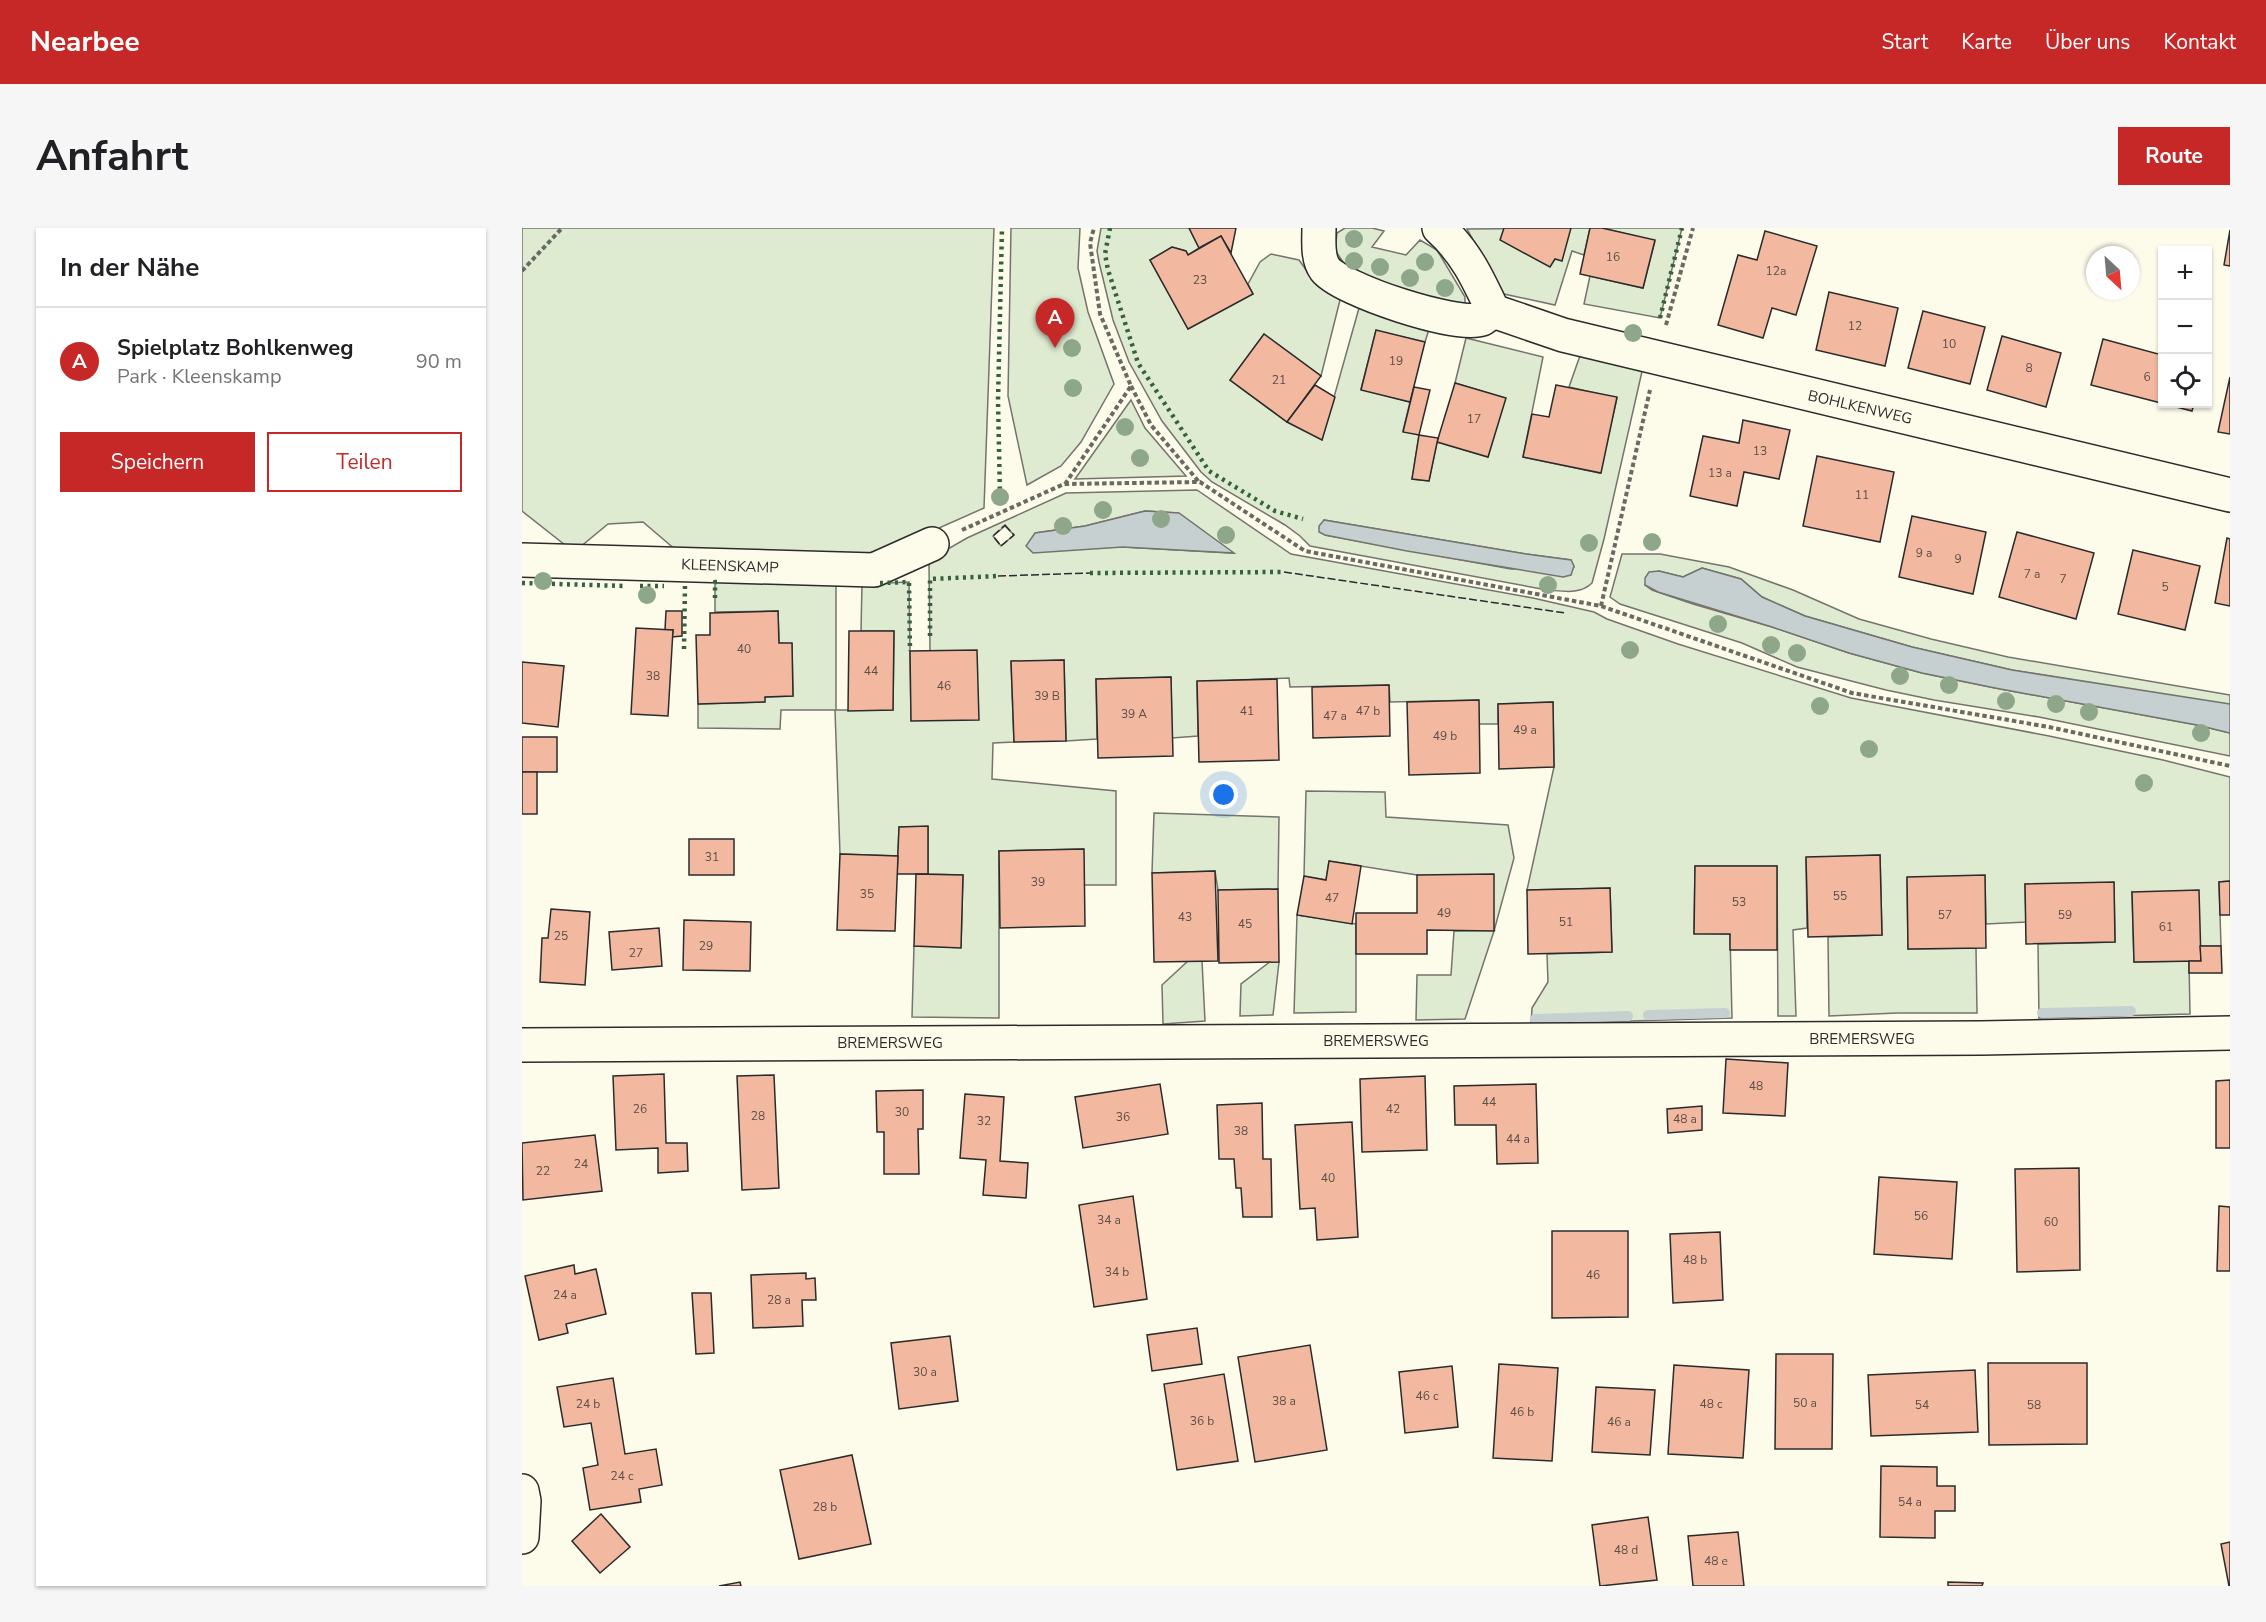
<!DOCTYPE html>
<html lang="de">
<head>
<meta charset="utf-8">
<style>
  body { margin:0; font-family:"Nunito Sans",sans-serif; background:#f6f6f6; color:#202124 }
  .controls { position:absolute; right:18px; top:18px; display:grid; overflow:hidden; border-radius:0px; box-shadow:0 2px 4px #0004 }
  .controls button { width:54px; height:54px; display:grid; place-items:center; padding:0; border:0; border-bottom:2px solid #e0e0e0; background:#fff; color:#202124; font:30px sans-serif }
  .compass { position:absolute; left:1564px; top:18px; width:54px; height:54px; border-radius:50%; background:#fff; box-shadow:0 2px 4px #0004; rotate:154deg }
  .you { position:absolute; left:702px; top:567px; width:21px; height:21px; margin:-15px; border:4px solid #fff; border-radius:50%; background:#1a73e8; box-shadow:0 0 0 9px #1a73e833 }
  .badge { display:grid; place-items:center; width:39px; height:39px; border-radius:50%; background:#c62828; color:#fff; font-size:20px; font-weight:700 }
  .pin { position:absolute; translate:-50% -50px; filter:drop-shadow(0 2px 3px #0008) }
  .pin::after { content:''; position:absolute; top:32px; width:21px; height:18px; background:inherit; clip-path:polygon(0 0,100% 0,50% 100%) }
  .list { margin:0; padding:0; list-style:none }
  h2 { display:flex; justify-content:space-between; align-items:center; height:78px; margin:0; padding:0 24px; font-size:26px }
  h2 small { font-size:20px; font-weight:400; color:#757577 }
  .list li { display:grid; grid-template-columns:39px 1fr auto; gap:18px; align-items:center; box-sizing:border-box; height:108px; padding:0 24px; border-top:2px solid #e0e0e0 }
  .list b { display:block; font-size:22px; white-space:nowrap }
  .list p { margin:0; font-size:20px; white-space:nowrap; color:#757577 }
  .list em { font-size:20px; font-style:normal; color:#757577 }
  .actions { display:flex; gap:12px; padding:18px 24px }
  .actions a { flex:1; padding:14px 0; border:2px solid #c62828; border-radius:0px; text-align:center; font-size:21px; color:#c62828 }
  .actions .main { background:#c62828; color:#fff }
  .icon { flex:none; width:33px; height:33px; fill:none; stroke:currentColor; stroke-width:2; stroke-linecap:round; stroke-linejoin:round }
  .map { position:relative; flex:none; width:1708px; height:1358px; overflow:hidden; border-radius:0px }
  header { display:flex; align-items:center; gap:36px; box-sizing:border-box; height:84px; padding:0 30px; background:#c62828; color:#fff }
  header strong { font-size:28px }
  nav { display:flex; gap:33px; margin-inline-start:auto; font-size:21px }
  .intro { display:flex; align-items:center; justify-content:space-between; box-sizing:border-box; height:144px; padding:0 36px }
  h1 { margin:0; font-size:42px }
  .button { padding:15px 27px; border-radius:0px; background:#c62828; color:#fff; font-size:21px; font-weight:700 }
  main { display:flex; gap:36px; padding:0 36px }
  aside { flex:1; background:#fff; border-radius:0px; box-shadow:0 2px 4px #0004 }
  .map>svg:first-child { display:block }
</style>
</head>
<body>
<header>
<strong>Nearbee</strong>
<nav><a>Start</a><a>Karte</a><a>Über uns</a><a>Kontakt</a></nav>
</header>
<div class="intro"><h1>Anfahrt</h1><a class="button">Route</a></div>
<main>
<aside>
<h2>In der Nähe<small></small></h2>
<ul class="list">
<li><span class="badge">A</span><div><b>Spielplatz Bohlkenweg</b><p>Park · Kleenskamp</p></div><em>90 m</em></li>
</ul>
<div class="actions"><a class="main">Speichern</a><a>Teilen</a></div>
</aside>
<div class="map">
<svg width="1708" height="1358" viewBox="0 0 1708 1358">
  <rect width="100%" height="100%" fill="#fdfbea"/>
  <g fill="#deebd1" stroke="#74746e" stroke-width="1.5" fill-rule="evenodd">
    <polygon points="0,0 472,0 462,280 345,332 161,328 121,294 86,296 52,324 0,283"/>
    <polygon points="489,0 558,0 556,40 566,84 592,156 559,214 539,238 505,257 486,168"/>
    <path d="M579,0H667L677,20L666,27L664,23L650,19L628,32L666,101L731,66L726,56L738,34L749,26L777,32L790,50L819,68L799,148L742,106L708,152L765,194L800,212L837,80L908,98L903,114L854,103L839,161L888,174L881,203L897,207L890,251L907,253L915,214L966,229L983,170L933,155L944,110L1021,129L1001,229L1078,245L1095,170L1047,159L1060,122L1121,139L1082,311L1070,355C1058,367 1041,363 1025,362L788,318L778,308L763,297L690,254L679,244L640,193L607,134L591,92L577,34L575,23ZM802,292L1004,326L1049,332L1052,339L989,341L803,307Z"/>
    <polygon points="823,0 850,0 862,3 850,19 884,27 898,12 915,22 943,69 943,75 940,77 874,60 825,40 813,22 815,5"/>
    <polygon points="1068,0 1062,27 1050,23 1033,77 982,66 945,1"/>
    <polygon points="1080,0 1160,0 1138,90 1062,76 1068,48 1121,60 1133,13"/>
    <polygon points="609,172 623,200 664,248 553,251"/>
    <path d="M675,262L769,326L1011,370L1072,384L1085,391L1156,416L1329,470L1527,508L1641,532L1708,549V653L1697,654L1699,718H1678L1610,664L1612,734L1667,733L1668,786L1517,790L1516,716L1593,714L1592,655L1503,656L1504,694L1464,696L1463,648L1385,650L1386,721L1454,720L1455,785H1375L1307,788L1306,709L1360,707L1358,627L1284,630L1285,700L1271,702L1274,788H1256L1255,638H1173L1172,705L1208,706L1210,790L1009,796L1010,780L1026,754L1025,726L1090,724L1088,660L1005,662L1032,539L1031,474L976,476V496H957L956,472L868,474L867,457L768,459L767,450L675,454L676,508L650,510L649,449L574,451L575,511L544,513L542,432L489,434L492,514L471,515L470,551L594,563V657H562L561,621L477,623V790L390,789L392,718L439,719L441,647L406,646V599H377L376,628L318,626L313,482H259L258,501L176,500V476L242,474L243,469L271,468L270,416L257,415L256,383L193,384V354L314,355V482H371L372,403H339L340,356L387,354L389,493L408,423L407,336L412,329L445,310L544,265ZM623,283L656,285L711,325L601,319L513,305L563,298ZM483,298L492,307L479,318L471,308Z"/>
    <polygon points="1100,326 1138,326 1207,339 1271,362 1337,391 1409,411 1486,429 1708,467 1708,476 1691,475 1490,442 1390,419 1283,388 1240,369 1219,351 1180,340 1161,349 1137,343 1123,357 1130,362 1171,376 1250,399 1327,425 1400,445 1473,460 1675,497 1708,505 1708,528 1517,489 1412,472 1364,462 1275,439 1220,415 1098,376 1088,369"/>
    <polygon points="784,563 863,564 864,589 986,597 992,630 972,703 943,791 894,792 895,747 929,747 932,703 972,702 895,647 807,633 804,652 782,648"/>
    <polygon points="632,585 757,589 756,661 696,662 693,643 630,645"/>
    <polygon points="775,687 834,696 834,784 772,785"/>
    <polygon points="666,733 680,733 683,793 641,796 640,757"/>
    <polygon points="749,733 757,734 751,787 718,788 719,756"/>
  </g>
  <g fill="#c7d0d0" stroke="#74746e" stroke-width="1.5">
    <polygon points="623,283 657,285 712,325 601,319 511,325 504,318 513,305 563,298"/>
    <polygon points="802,292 1004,326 1049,332 1052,338 1049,347 1041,349 885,323 803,307 797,304 797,298"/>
    <polygon points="1180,340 1219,351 1240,369 1283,388 1390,419 1490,442 1708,476 1708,505 1675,497 1473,460 1400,445 1327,425 1250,399 1136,364 1123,357 1123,350 1127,344 1137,343 1161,349"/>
  </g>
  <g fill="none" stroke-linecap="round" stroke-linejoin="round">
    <g stroke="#c7d0d0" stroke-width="10">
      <polyline points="1520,785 1609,783"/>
      <polyline points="1126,787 1203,785"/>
      <polyline points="1013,791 1106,788"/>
    </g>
  </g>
  <g fill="#f2b8a0" stroke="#2b2b2b" stroke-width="1.5">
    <polygon points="667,0 714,0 709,25 699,8 677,20"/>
    <polygon points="982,0 1049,0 1040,33 1033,31 1028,39 978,12"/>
    <polygon points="1068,0 1080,0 1133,12 1121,60 1058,46"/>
    <polygon points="1708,2 1708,38 1702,37"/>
    <polygon points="1243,3 1295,18 1274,87 1250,80 1241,110 1196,97 1216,27 1235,32"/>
    <polygon points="699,8 731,66 666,101 628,32 650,19 664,23 666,27"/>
    <polygon points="1307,64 1376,80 1363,138 1294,122"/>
    <polygon points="1401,83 1463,99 1448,156 1386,140"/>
    <polygon points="854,102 903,114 888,174 839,162"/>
    <polygon points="742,106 799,148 765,194 708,152"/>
    <polygon points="1480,108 1539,125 1524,179 1465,162"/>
    <polygon points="1581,111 1640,127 1640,176 1672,176 1670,183 1569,157"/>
    <polygon points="1708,149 1708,206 1696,204"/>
    <polygon points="933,155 984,170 966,229 915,214"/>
    <polygon points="793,157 813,169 800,212 765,194"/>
    <polygon points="1034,157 1095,169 1079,245 1001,229 1010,186 1027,189"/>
    <polygon points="892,159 908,162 897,207 881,204"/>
    <polygon points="1221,192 1268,202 1257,251 1222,244 1215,278 1168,268 1181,208 1217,215"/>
    <polygon points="897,207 916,210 907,253 890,251"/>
    <polygon points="1295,228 1372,244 1358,314 1281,298"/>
    <polygon points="1390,288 1464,304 1451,366 1377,349"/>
    <polygon points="1495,304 1572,325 1554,391 1477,369"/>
    <polygon points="1705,310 1708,311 1708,378 1693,375"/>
    <polygon points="1611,322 1678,338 1663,402 1596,386"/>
    <polygon points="144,383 160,383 160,408 150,409 151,402 143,402"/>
    <polygon points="256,383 257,415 270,415 271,468 243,469 243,474 176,476 174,407 188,407 188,385"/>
    <polygon points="114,400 151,402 146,488 109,486"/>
    <polygon points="327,403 372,403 371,482 326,483"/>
    <polygon points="455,422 457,492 389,493 388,423"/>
    <polygon points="542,432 544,513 492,514 489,433"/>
    <polygon points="0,434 42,438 36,499 0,495"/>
    <polygon points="649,449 651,528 576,530 574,451"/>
    <polygon points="755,451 757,532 677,534 675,453"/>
    <polygon points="867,457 868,508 791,510 790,459"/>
    <polygon points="957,472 958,545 887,547 885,474"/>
    <polygon points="1031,474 1032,539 977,541 976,476"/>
    <rect x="0" y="509" width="35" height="35"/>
    <rect x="0" y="544" width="15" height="42"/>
    <polygon points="406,598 406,646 375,646 377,599"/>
    <rect x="167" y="611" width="45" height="36"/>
    <polygon points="562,621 563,698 478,700 477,623"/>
    <polygon points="318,626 376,628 373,703 315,702"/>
    <polygon points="1358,627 1360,707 1286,709 1284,629"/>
    <polygon points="807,633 839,638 830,696 775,687 782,648 804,652"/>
    <polygon points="1173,638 1255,638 1255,722 1208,722 1208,706 1172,706"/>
    <polygon points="693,643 696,733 632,734 630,645"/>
    <polygon points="394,646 441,647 439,720 392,718"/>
    <polygon points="972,646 972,703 905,702 905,726 834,726 834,685 895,685 895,647"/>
    <polygon points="1463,647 1464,720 1386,721 1385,649"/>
    <polygon points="1708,653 1708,687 1698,687 1697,654"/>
    <polygon points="1592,654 1593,714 1504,716 1503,656"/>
    <polygon points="1088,660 1090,724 1006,726 1005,662"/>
    <polygon points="756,661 757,734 697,735 696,662"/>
    <polygon points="1677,662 1679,733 1612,734 1610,664"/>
    <polygon points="29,681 68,684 63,757 18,754 20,710 26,710"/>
    <polygon points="162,692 229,694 228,743 161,742"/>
    <polygon points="137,700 140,738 90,742 87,704"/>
    <polygon points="1678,718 1699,718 1700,745 1667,745 1667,733 1679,733"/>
    <polygon points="1204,831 1266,835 1263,888 1201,885"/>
    <polygon points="142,846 144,915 165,915 166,943 136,945 136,920 94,922 91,848"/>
    <polygon points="252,847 257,960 220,962 215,848"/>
    <polygon points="903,848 905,922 840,924 838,851"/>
    <polygon points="1708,852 1708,920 1694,920 1694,853"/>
    <polygon points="638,856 646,906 561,920 553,869"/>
    <polygon points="1014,856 1016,935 975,936 974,897 933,897 932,858"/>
    <polygon points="401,862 401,901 396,901 397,946 362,946 362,904 355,904 354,863"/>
    <polygon points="443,866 482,869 478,933 506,935 504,970 461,967 464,932 438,930"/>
    <polygon points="740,875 741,931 749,931 750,989 721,989 719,960 714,960 712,931 697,931 695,877"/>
    <polygon points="1180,878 1180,902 1146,905 1145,881"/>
    <polygon points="830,894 836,1009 795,1012 793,980 778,981 773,897"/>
    <polygon points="73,907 80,963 1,972 0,915"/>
    <polygon points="1557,940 1558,1042 1495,1044 1493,941"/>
    <polygon points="1357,949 1435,954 1430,1031 1352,1026"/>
    <polygon points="611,968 625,1071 572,1079 557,977"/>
    <polygon points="1697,978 1708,979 1708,1043 1695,1043"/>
    <polygon points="1030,1003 1106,1003 1106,1089 1030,1090"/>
    <polygon points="1198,1004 1201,1072 1151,1075 1148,1006"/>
    <polygon points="52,1037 53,1046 74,1041 84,1086 44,1096 46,1105 17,1112 3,1048"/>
    <polygon points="284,1045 284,1051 293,1050 294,1072 280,1072 281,1098 231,1100 229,1047"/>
    <polygon points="170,1065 189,1065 192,1125 174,1126"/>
    <polygon points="675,1100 680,1136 630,1143 625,1107"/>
    <polygon points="428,1108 436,1173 377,1181 369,1115"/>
    <polygon points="788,1117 805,1222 733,1234 716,1129"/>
    <polygon points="1254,1126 1311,1126 1310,1221 1253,1221"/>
    <polygon points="1466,1135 1565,1135 1565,1216 1467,1217"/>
    <polygon points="977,1136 1036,1140 1030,1233 971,1230"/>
    <polygon points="1152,1137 1227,1142 1221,1230 1146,1226"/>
    <polygon points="930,1138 936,1199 883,1205 877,1144"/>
    <polygon points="1453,1142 1456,1204 1349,1208 1346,1147"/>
    <polygon points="702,1146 716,1233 655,1242 642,1156"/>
    <polygon points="91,1150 103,1226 134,1221 140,1257 117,1261 119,1274 68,1282 61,1240 76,1237 69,1195 42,1199 35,1159"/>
    <polygon points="1074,1159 1133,1162 1128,1227 1070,1224"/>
    <polygon points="330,1227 349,1316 277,1331 258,1242"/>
    <polygon points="1359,1238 1415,1239 1415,1258 1433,1258 1433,1283 1413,1283 1413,1310 1358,1309"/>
    <polygon points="79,1286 108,1319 78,1345 50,1313"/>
    <polygon points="1126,1289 1135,1352 1078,1358 1070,1297"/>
    <polygon points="1216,1304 1222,1358 1171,1358 1166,1308"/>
    <polygon points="1708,1314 1708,1358 1707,1358 1699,1316"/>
    <polygon points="218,1354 219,1358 197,1358"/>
    <polygon points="1426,1354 1461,1355 1460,1358 1426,1358"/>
  </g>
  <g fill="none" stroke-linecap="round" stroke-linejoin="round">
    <g stroke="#2b2b2b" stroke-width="36">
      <g id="minor">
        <path d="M797,0C797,13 795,30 803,41C819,62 935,100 960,91C963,89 968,85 971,83"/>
        <path d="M917,0C943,23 956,51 971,83L1041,107L1708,267"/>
        <polyline points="0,332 352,342 410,316"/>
        <polyline points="0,817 1459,810 1708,805"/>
        <polyline points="0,1263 2,1273 0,1309"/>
      </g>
    </g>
    <g stroke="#6a6964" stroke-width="4" stroke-dasharray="4.5 3" stroke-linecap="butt">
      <polyline points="0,43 40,0"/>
      <polyline points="1144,97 1171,0"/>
      <polyline points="609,158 629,197 677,254"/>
      <polyline points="543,256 609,158 578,86 568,15 572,0"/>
      <polyline points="440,302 542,256 678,254 783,323 1079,378 1330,465 1527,499 1708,538"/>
      <polyline points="1079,378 1128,162"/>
    </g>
    <use href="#minor" stroke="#fdfbea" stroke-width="33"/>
    <g stroke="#34623c" stroke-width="4.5" stroke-dasharray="3 4.5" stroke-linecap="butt">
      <polyline points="588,0 583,26 586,42 616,135 687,243 753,283 781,291"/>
      <polyline points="1138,90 1160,0"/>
      <polyline points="478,269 476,173 480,0"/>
      <polyline points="568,345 762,344"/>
      <polyline points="0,355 103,358"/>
      <polyline points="358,355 387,354 388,423"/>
      <polyline points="118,358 142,358"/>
      <polyline points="193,370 193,354 198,354"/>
      <polyline points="408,408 408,351 476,348"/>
      <polyline points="162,421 163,356"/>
    </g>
    <g stroke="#2b2b2b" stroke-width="1.5" stroke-dasharray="8 3" stroke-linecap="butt">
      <polygon points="483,297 492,307 479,318 471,308"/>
      <polyline points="762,344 1043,385"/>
      <polyline points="476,348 568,345"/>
    </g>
  </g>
  <g fill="#8ea78a">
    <circle cx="832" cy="11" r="9"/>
    <circle cx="832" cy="33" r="9"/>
    <circle cx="903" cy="34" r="9"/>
    <circle cx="858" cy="39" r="9"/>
    <circle cx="888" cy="50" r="9"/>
    <circle cx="923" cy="60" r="9"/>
    <circle cx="1111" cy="105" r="9"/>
    <circle cx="550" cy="120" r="9"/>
    <circle cx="551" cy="160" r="9"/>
    <circle cx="603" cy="199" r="9"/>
    <circle cx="618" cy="230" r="9"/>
    <circle cx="478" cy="269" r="9"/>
    <circle cx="581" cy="282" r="9"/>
    <circle cx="639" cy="291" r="9"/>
    <circle cx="541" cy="298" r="9"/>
    <circle cx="704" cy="307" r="9"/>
    <circle cx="1130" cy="314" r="9"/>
    <circle cx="1067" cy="315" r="9"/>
    <circle cx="21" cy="353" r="9"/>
    <circle cx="1026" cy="357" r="9"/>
    <circle cx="125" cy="367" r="9"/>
    <circle cx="1196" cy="396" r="9"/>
    <circle cx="1249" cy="417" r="9"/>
    <circle cx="1108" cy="422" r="9"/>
    <circle cx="1275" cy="425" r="9"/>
    <circle cx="1378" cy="448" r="9"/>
    <circle cx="1427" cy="457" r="9"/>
    <circle cx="1484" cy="473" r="9"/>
    <circle cx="1534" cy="476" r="9"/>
    <circle cx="1298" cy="478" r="9"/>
    <circle cx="1567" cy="484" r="9"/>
    <circle cx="1679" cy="505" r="9"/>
    <circle cx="1347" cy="521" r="9"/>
    <circle cx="1622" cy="555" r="9"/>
  </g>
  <g text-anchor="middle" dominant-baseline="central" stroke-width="4.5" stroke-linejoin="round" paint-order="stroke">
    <g font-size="12" fill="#5d4e48">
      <text x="1091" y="29">16</text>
      <text x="1254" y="43">12a</text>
      <text x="678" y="52">23</text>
      <text x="1333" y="98">12</text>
      <text x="1427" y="116">10</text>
      <text x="874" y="133">19</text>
      <text x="1507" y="140">8</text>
      <text x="1625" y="149">6</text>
      <text x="757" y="152">21</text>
      <text x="952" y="191">17</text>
      <text x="1238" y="223">13</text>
      <text x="1198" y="245">13 a</text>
      <text x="1340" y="267">11</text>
      <text x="1402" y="325">9 a</text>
      <text x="1436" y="331">9</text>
      <text x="1510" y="346">7 a</text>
      <text x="1541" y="351">7</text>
      <text x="1643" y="359">5</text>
      <text x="222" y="421">40</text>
      <text x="349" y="443">44</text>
      <text x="131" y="448">38</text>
      <text x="422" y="458">46</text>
      <text x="525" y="468">39 B</text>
      <text x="725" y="483">41</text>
      <text x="846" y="483">47 b</text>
      <text x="612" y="486">39 A</text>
      <text x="813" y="488">47 a</text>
      <text x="1003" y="502">49 a</text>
      <text x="923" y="508">49 b</text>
      <text x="190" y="629">31</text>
      <text x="516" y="654">39</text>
      <text x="345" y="666">35</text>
      <text x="1318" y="668">55</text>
      <text x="810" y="670">47</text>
      <text x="1217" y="674">53</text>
      <text x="922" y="685">49</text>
      <text x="1423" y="687">57</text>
      <text x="1543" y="687">59</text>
      <text x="663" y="689">43</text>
      <text x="1044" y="694">51</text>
      <text x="723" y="696">45</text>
      <text x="1644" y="699">61</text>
      <text x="39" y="708">25</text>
      <text x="184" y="718">29</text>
      <text x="114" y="725">27</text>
      <text x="1234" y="858">48</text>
      <text x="967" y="874">44</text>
      <text x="118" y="881">26</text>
      <text x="871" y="881">42</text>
      <text x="380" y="884">30</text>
      <text x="236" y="888">28</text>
      <text x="601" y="889">36</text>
      <text x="1163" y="891">48 a</text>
      <text x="462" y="893">32</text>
      <text x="719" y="903">38</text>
      <text x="996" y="911">44 a</text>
      <text x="59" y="936">24</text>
      <text x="21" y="943">22</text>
      <text x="806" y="950">40</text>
      <text x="1399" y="988">56</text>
      <text x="587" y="992">34 a</text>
      <text x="1529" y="994">60</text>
      <text x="1173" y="1032">48 b</text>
      <text x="595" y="1044">34 b</text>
      <text x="1071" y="1047">46</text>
      <text x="43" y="1067">24 a</text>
      <text x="257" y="1072">28 a</text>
      <text x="403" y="1144">30 a</text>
      <text x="905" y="1168">46 c</text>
      <text x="762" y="1173">38 a</text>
      <text x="1283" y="1175">50 a</text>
      <text x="66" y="1176">24 b</text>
      <text x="1189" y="1176">48 c</text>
      <text x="1400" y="1177">54</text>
      <text x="1512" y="1177">58</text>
      <text x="1000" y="1184">46 b</text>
      <text x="680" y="1193">36 b</text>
      <text x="1097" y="1194">46 a</text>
      <text x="100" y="1248">24 c</text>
      <text x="1388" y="1274">54 a</text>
      <text x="303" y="1279">28 b</text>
      <text x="1104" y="1322">48 d</text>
      <text x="1194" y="1333">48 e</text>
    </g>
    <g font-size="15" fill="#2b2b2b" stroke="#fdfbea">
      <text transform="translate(1338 179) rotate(13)">BOHLKENWEG</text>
      <text transform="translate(208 338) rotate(2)">KLEENSKAMP</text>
      <text x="1340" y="811">BREMERSWEG</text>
      <text x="854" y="813">BREMERSWEG</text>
      <text x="368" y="815">BREMERSWEG</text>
    </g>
  </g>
</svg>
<div class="controls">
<button>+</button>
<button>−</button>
<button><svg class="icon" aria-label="locate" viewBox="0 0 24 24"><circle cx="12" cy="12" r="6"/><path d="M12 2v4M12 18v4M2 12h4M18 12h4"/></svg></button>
</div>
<svg class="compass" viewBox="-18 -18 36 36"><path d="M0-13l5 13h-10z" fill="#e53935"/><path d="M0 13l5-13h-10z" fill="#757577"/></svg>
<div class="you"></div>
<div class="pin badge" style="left:533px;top:120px">A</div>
</div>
</main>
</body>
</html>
